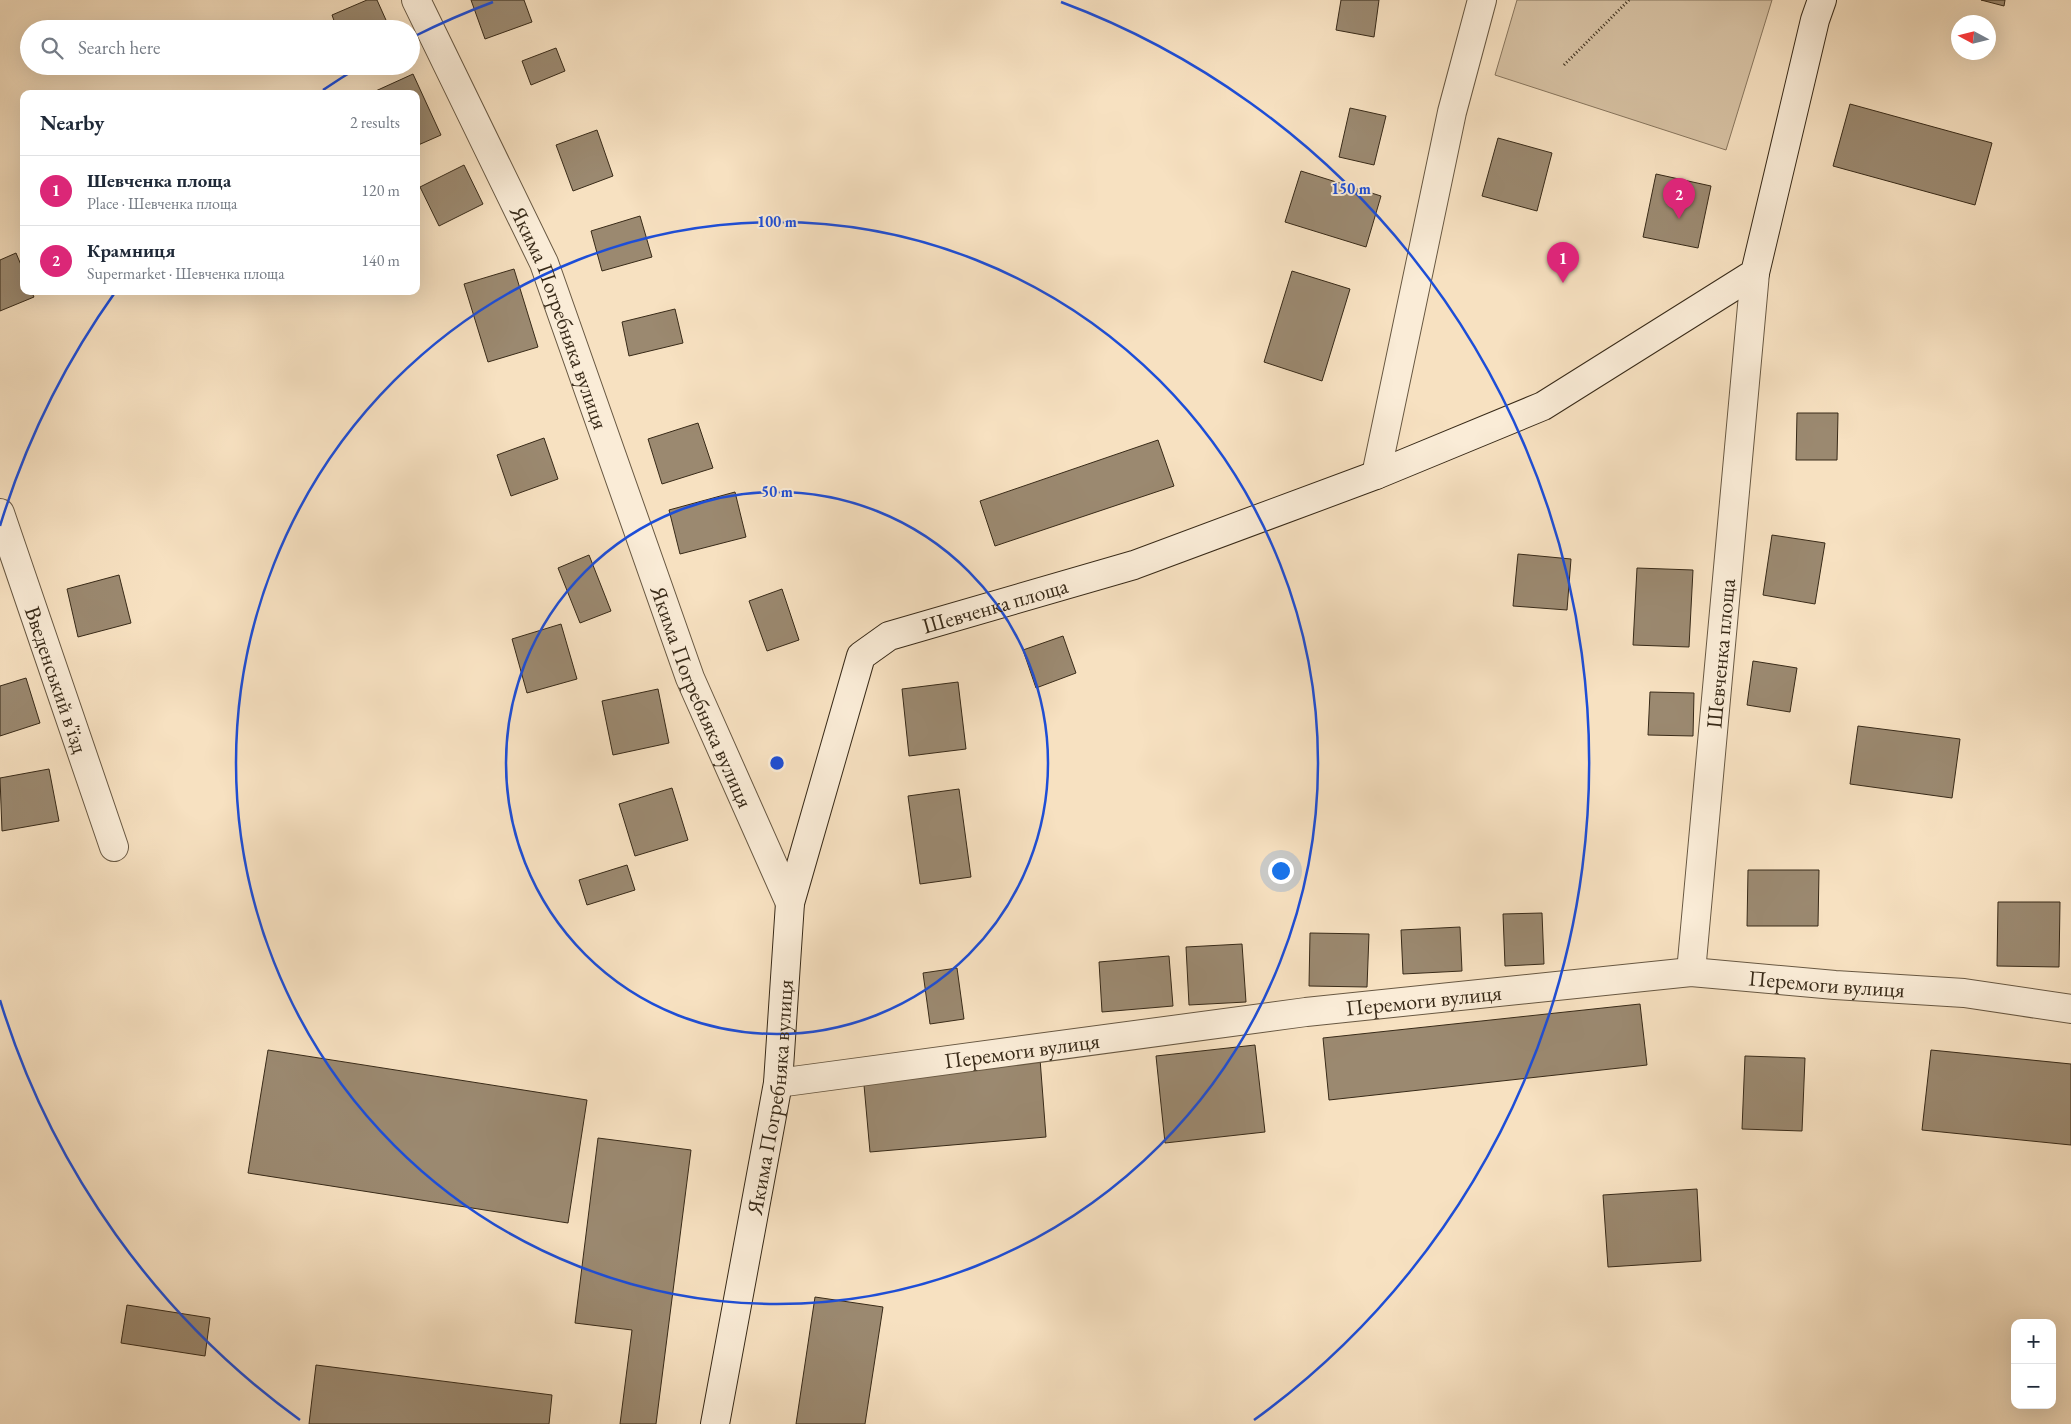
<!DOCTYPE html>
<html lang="en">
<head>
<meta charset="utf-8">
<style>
  body { margin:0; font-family:"EB Garamond",serif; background:#f6f6f7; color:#1f2937 }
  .controls { position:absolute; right:15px; bottom:15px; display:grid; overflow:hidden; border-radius:10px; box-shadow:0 5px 20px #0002 }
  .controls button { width:45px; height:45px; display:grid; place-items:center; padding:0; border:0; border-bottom:1px solid #e0e1e3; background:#fff; color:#1f2937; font:25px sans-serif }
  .compass { position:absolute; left:1951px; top:15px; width:45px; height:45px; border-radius:50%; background:#fff; box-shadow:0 5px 20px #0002; rotate:277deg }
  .you { position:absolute; left:1280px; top:870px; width:18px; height:18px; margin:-12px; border:4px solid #fff; border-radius:50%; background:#1a73e8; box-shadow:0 0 0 8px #1a73e833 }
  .badge { display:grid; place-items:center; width:32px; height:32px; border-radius:50%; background:#db2777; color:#fff; font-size:16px; font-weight:700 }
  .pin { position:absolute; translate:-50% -41px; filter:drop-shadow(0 1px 2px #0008) }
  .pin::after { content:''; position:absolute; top:26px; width:18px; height:15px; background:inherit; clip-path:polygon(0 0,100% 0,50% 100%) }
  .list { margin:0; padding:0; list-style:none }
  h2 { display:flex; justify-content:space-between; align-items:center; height:65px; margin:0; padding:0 20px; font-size:21px }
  h2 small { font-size:16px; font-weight:400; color:#747a83 }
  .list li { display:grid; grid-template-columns:32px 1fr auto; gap:15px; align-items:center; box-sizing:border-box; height:70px; padding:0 20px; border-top:1px solid #e0e1e3 }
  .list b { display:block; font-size:19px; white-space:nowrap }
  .list p { margin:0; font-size:16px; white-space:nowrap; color:#747a83 }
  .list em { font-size:16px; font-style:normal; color:#747a83 }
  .icon { flex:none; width:28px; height:28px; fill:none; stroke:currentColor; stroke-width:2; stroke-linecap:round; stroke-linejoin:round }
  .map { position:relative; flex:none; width:2071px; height:1424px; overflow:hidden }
  .search { position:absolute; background:#fff; box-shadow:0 5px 20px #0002; left:20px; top:20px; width:400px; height:55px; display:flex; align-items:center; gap:12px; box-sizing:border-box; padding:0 18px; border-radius:28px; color:#747a83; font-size:19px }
  .panel { position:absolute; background:#fff; box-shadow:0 5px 20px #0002; left:20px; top:90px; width:400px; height:205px; border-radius:10px }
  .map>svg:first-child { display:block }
</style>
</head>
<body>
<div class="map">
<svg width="2071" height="1424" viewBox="0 0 2071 1424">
  <rect width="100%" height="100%" fill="#f7e1c1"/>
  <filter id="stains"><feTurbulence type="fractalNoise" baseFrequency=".004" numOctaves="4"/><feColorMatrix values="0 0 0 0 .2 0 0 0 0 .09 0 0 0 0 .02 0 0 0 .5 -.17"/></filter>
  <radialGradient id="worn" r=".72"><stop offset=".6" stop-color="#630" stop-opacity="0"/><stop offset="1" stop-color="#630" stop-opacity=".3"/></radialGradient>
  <polygon fill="#d7c2a4" stroke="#88765e" points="1517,0 1772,0 1726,150 1495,75"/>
  <g fill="#9b8970" stroke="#382a18">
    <polygon points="367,0 377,0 390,29 337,29 332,15"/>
    <polygon points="471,0 524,0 532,22 485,39"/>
    <polygon points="1341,0 1379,0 1374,37 1336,30"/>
    <polygon points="1981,0 2005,0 2004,6"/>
    <polygon points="556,48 565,71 531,85 522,61"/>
    <polygon points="413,74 441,135 416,146 416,94 369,94"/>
    <polygon points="1850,104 1992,143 1975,205 1833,166"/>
    <polygon points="1350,108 1386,116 1374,165 1339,157"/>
    <polygon points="597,130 613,176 573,191 556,145"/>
    <polygon points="1498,138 1552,153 1537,211 1482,196"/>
    <polygon points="464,165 483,204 439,226 420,187"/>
    <polygon points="1301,171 1381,196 1366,247 1285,222"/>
    <polygon points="1656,174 1711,186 1698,248 1643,237"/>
    <polygon points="640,216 652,257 602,271 591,231"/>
    <polygon points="16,253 24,272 24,291 31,291 34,297 0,311 0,260"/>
    <polygon points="514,269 538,347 488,362 464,284"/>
    <polygon points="1292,271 1350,289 1322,381 1264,362"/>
    <polygon points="675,309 683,343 629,356 622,322"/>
    <polygon points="1797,413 1838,413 1837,460 1796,460"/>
    <polygon points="698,423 713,468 662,484 648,439"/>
    <polygon points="544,438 558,479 511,496 497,455"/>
    <polygon points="1158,440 1174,486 995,546 980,501"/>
    <polygon points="735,492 746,537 680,554 669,510"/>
    <polygon points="1772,535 1825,543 1815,604 1763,595"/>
    <polygon points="1518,554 1571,559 1567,610 1513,606"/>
    <polygon points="589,555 611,611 580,623 558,568"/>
    <polygon points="1637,568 1693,570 1689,647 1633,645"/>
    <polygon points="119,575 131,623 78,637 67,589"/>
    <polygon points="782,589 799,640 767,651 749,601"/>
    <polygon points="561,624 577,679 527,693 512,639"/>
    <polygon points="1063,636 1076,673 1036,688 1023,650"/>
    <polygon points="1753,661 1797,668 1790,712 1747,705"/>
    <polygon points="26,678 40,723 0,736 0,686"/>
    <polygon points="958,682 966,749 909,756 902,689"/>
    <polygon points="658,689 669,743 613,755 602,701"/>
    <polygon points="1650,692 1694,693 1693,736 1648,735"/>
    <polygon points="1858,726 1960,739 1952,798 1850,784"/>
    <polygon points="49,769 59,821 2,831 0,778"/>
    <polygon points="672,788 688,840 635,856 619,804"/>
    <polygon points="959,789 971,877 920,884 908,796"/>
    <polygon points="627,865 635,890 587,905 579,880"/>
    <polygon points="1748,870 1819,870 1818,926 1747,926"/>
    <polygon points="1998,902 2060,902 2059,967 1997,966"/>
    <polygon points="1542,913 1544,964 1505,966 1503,914"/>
    <polygon points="1460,927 1462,971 1403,974 1401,930"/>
    <polygon points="1310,933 1369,934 1367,987 1309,986"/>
    <polygon points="1242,944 1246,1002 1189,1005 1186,947"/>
    <polygon points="1169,956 1173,1006 1102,1012 1099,962"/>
    <polygon points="957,968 964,1019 930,1024 923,973"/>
    <polygon points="1640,1004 1647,1065 1329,1100 1323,1038"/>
    <polygon points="1255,1045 1265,1132 1165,1143 1156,1056"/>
    <polygon points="268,1050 587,1100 568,1223 248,1173"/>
    <polygon points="1931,1050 2071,1064 2071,1145 1922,1130"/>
    <polygon points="1745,1056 1805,1058 1802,1131 1742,1129"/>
    <polygon points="1040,1059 1046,1137 870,1152 863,1074"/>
    <polygon points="598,1138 691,1150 656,1424 620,1424 632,1330 575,1323"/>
    <polygon points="1697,1189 1701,1261 1608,1267 1603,1195"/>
    <polygon points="815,1297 883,1307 865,1424 796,1424"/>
    <polygon points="127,1305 210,1318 205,1356 121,1343"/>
    <polygon points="316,1365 552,1395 549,1424 309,1424"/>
  </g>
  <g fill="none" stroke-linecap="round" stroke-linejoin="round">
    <g stroke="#685842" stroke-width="30">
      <g id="street">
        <path id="s1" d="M416,0L544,263L690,678L790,903"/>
        <polyline points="1376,475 1452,112 1482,0"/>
        <path id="s2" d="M0,513L114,847"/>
        <path id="s3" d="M1691,972L1755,273"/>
        <path id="s4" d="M778,1083L1306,1012L1691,972L1835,985L1964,993L2071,1009"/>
      </g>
    </g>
    <g stroke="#382a18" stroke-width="30">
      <g id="secondary">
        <path id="s5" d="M715,1424L778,1083L790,903L861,656L889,636L1134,565L1376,475L1543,406L1755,273L1815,20L1822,0"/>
      </g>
    </g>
    <polyline stroke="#382a18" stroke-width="3" stroke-dasharray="1 2.5" stroke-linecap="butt" points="1564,65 1629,0"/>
    <use href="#street" stroke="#faecd7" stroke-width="28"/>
    <use href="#secondary" stroke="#faecd7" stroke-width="28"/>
  </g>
  <g fill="none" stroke="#1d4ed8" stroke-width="2.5">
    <circle cx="777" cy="763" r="271"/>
    <circle cx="777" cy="763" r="541"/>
    <path d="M300 1420A812 812 0 0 1 0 1000M0 526A812 812 0 0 1 116 291M323 90A812 812 0 0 1 359 67M415 36A812 812 0 0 1 493 2M1061 2A812 812 0 0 1 1254 1420"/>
  </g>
  <g text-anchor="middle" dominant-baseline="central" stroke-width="4" stroke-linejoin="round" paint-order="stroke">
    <g font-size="22" fill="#382a18" stroke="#faecd7">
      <text stroke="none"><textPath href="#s1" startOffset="349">Якима Погребняка вулиця</textPath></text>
      <text stroke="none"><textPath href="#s5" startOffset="929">Шевченка площа</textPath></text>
      <text stroke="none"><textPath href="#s3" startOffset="320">Шевченка площа</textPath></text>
      <text stroke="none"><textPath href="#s2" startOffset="176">Введенський в'їзд</textPath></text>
      <text stroke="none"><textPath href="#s1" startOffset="754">Якима Погребняка вулиця</textPath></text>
      <text stroke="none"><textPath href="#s4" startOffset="1056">Перемоги вулиця</textPath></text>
      <text stroke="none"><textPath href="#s4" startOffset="651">Перемоги вулиця</textPath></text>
      <text stroke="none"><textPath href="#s4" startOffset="246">Перемоги вулиця</textPath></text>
      <text stroke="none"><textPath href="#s5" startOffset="332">Якима Погребняка вулиця</textPath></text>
    </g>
  </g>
  <circle cx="777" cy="763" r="8" fill="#1d4ed8" stroke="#faecd7" stroke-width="2.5"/>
  <g font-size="15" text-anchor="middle" font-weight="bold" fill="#1d4ed8" stroke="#faecd7" stroke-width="4" stroke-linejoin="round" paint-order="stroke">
    <text x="1351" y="194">150 m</text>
    <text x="777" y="227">100 m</text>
    <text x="777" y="497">50 m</text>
  </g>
  <rect width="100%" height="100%" filter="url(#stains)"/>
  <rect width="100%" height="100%" fill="url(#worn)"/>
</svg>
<div class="controls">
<button>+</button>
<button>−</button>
</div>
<svg class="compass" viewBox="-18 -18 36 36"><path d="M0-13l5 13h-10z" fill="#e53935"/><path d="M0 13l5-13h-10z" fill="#747a83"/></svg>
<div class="you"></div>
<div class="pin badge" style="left:1563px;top:283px">1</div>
<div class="pin badge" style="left:1679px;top:219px">2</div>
<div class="search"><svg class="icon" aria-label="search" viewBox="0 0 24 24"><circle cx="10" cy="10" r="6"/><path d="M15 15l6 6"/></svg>Search here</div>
<section class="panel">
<h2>Nearby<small>2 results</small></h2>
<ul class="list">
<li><span class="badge">1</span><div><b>Шевченка площа</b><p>Place · Шевченка площа</p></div><em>120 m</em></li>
<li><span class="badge">2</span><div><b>Крамниця</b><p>Supermarket · Шевченка площа</p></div><em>140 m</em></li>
</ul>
</section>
</div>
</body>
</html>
